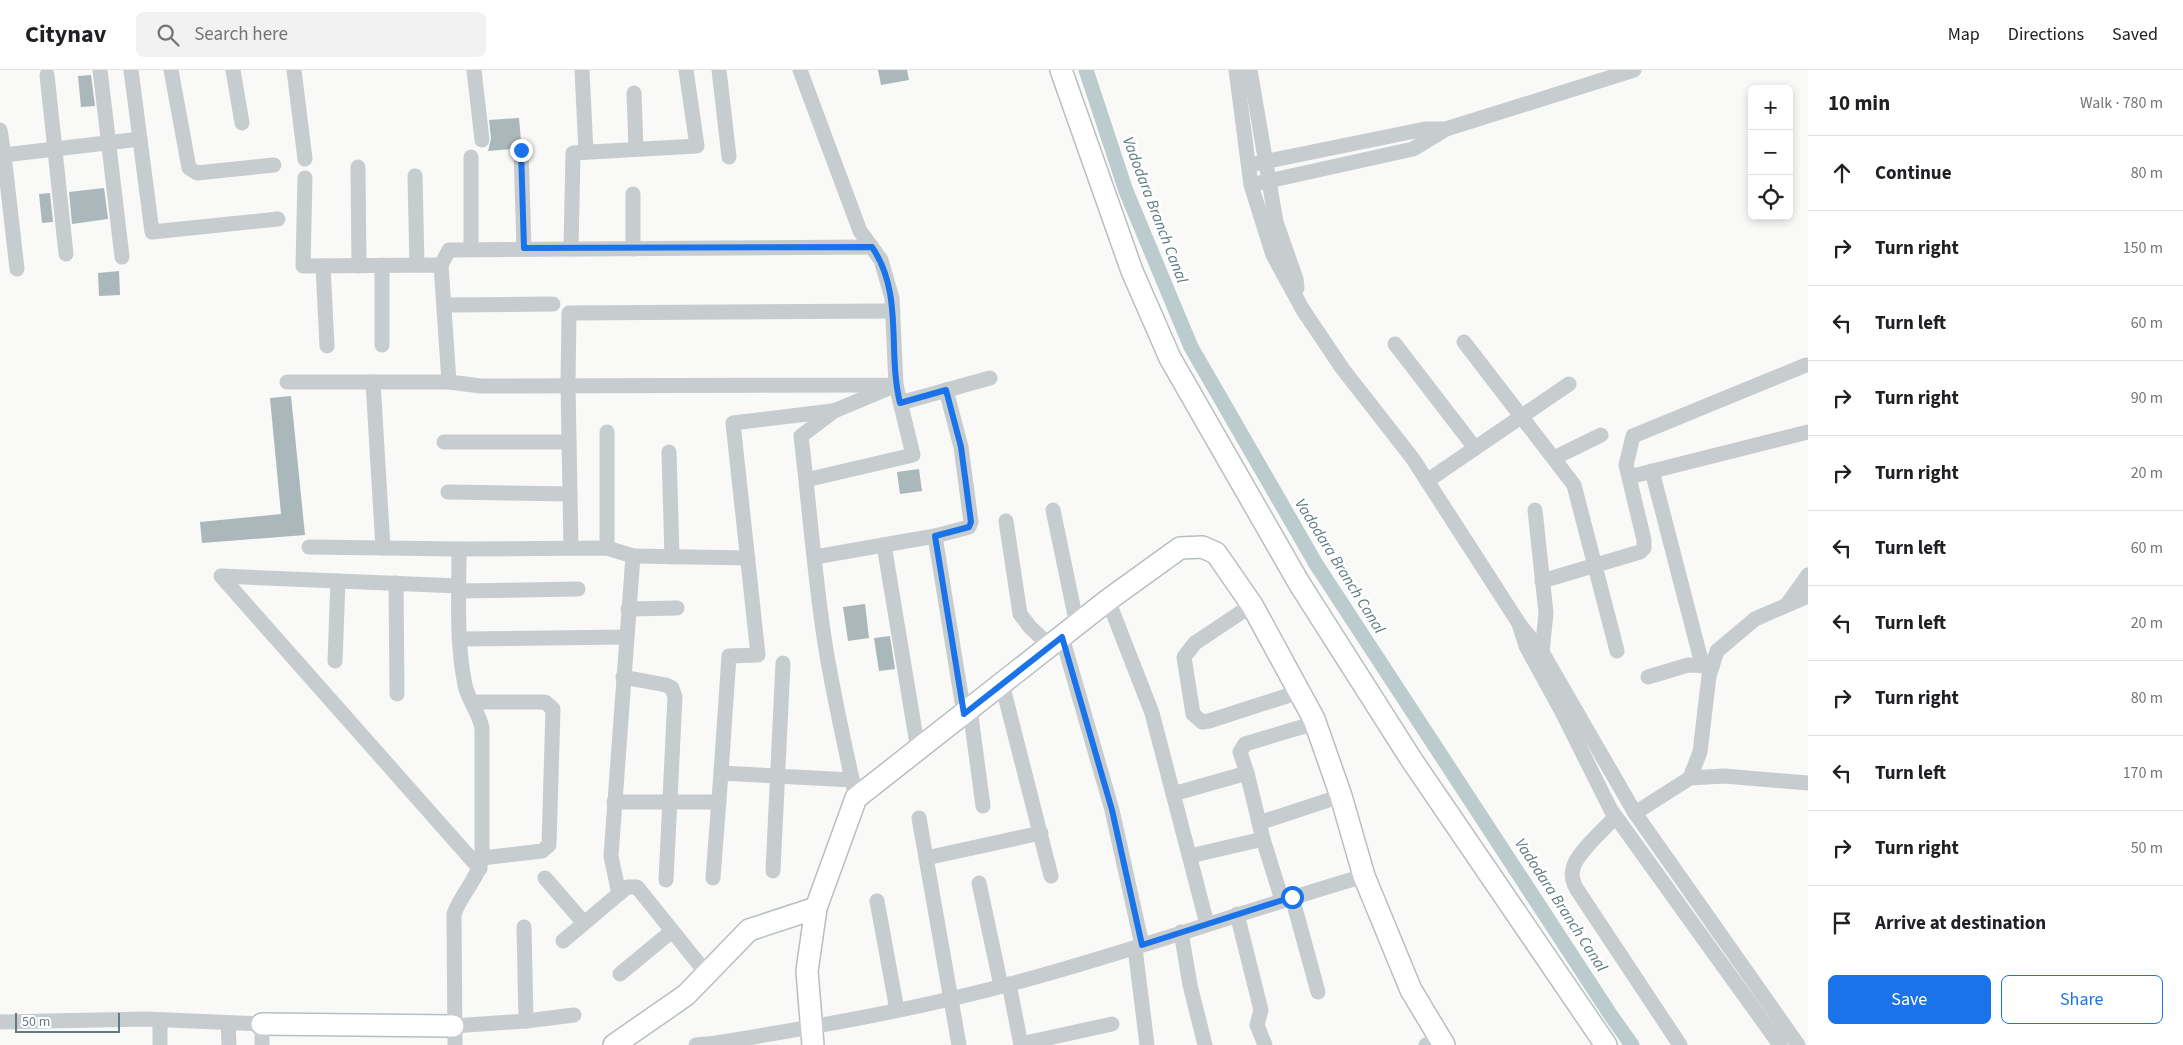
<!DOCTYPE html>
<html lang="en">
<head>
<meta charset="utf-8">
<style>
  body { margin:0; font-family:"Source Sans 3",sans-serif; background:#f2f2f2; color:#202124 }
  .controls { position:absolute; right:15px; top:15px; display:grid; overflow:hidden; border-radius:8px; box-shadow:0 2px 8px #0003 }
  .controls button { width:45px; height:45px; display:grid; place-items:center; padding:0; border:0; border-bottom:1px solid #e0e0e0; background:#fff; color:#202124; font:25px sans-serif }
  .scale { position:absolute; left:15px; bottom:12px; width:105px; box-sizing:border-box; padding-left:5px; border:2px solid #627a84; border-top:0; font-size:14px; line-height:18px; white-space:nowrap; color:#627a84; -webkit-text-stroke:4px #fff; paint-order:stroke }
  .stop { position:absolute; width:15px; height:15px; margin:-11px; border:4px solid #1a73e8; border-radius:50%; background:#fff }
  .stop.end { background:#1a73e8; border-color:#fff; box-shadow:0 1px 5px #0008 }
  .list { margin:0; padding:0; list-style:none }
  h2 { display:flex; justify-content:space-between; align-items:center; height:65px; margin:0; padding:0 20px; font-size:21px }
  h2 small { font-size:16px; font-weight:400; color:#757577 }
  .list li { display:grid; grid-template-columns:32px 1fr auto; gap:15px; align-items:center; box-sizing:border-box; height:75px; padding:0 20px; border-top:1px solid #e0e0e0 }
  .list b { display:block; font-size:19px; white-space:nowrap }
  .list em { font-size:16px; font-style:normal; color:#757577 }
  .actions { display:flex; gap:10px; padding:15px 20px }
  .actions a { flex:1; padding:11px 0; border:1px solid #1a73e8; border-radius:8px; text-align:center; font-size:18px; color:#1a73e8 }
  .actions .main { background:#1a73e8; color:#fff }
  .icon { flex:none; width:28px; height:28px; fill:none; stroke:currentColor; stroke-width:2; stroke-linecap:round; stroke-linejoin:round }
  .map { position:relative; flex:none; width:1808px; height:975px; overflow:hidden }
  header { display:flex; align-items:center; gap:30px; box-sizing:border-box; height:70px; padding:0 25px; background:#fff; border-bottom:1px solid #e0e0e0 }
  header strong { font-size:24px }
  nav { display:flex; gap:28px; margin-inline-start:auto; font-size:18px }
  .search { width:350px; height:45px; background:#f2f2f2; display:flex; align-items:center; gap:12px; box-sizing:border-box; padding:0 18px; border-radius:8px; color:#757577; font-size:19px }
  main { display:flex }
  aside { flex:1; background:#fff }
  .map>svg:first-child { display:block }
</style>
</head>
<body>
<header>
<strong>Citynav</strong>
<div class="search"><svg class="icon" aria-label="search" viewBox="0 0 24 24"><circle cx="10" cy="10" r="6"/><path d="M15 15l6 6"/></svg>Search here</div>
<nav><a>Map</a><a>Directions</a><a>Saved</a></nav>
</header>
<main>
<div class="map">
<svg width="1808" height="975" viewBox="0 0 1808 975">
  <rect width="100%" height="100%" fill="#f9f9f7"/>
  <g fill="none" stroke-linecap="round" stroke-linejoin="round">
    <polyline stroke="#bcccce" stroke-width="15" points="1086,0 1126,121 1191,277 1316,494 1612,947 1632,975"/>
  </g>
  <g fill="#aab7bb">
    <polygon points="878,0 907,0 909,10 881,15"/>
    <polygon points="91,5 95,36 81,37 78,6"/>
    <polygon points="519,48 521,71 516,72 512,79 488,81 491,69 489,50"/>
    <polygon points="104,118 108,149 72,154 69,122"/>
    <polygon points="50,123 53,152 42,153 39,124"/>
    <polygon points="119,201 120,225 99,226 98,203"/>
    <polygon points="291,326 305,465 202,473 200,452 281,444 270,328"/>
    <polygon points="919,399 922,421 900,424 897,402"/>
    <polygon points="865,534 869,568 848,571 843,537"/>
    <polygon points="890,566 895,599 879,601 874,568"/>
  </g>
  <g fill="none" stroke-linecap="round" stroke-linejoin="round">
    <g stroke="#b6bfc2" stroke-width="24">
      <g id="secondary">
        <polyline points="1061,0 1132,201 1170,288 1299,513 1411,689 1606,975"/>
        <polyline points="262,954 453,956"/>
        <polyline points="614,975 686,925 749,860 816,838"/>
        <polyline points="813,975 807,901 816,838 856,728 1108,530 1180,478 1202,477 1216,483 1252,535 1314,649 1341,726 1364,806 1411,920 1444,975"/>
      </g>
    </g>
    <g stroke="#c7cccf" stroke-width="15">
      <polyline points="100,0 122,187"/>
      <polyline points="131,0 152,162 278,149"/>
      <polyline points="171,0 189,98 197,103 274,95"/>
      <polyline points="233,0 242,53"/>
      <polyline points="294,0 305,89"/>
      <polyline points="474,0 482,70"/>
      <polyline points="582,0 586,82"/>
      <polyline points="719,0 729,87"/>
      <polyline points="1236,0 1251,115 1273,185 1303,240 1342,298 1413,389 1520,555 1542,582 1635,743 1798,975"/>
      <polyline points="1250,0 1276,152 1296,209 1297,218"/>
      <polyline points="47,5 66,184"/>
      <polyline points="634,23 636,79"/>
      <polyline points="0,60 4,85"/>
      <polyline points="521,80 524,178"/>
      <polyline points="471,87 471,179"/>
      <polyline points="1249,95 1425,59 1446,59 1634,0"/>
      <polyline points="358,97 359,196"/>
      <polyline points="415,106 417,195"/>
      <polyline points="305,108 303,196 441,195 449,312 481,316 896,315 892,228 881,190 860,161 800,0"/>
      <polyline points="1259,113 1413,79 1446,59"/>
      <polyline points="571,179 573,83 697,76 686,0"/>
      <polyline points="633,179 633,124"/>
      <polyline points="382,195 382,275"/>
      <polyline points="441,195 449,180 871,177"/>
      <polyline points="323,196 327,276"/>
      <polyline points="17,199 4,85 140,69"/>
      <polyline points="444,235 553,234"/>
      <polyline points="1464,272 1574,415 1617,581"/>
      <polyline points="1395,274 1475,378"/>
      <polyline points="287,312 449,312"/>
      <polyline points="373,312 383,478"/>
      <polyline points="900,333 990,308"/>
      <polyline points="444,372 569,372"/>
      <polyline points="669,382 672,487"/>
      <polyline points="1554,388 1601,365"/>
      <polyline points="1652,401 1702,594"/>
      <polyline points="1629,407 1808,362"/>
      <path d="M806,410L913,385L896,315L834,341L801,366C809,433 814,501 824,567C832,621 845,675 856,728"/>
      <polyline points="1427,411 1569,314"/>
      <polyline points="448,422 570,424"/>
      <polyline points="1053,440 1077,555"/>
      <polyline points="1535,440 1546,543 1542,582"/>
      <polyline points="1006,451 1020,544 1030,557 1050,576"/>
      <polyline points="935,466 969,457 971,452 961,377 946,320"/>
      <polyline points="884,475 918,680"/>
      <polyline points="309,477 459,479 607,478 633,486 611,786 619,824"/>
      <polyline points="571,478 568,314 569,243 893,241"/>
      <polyline points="607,478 607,362"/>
      <polyline points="633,486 748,488"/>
      <polyline points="815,487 935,466 964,644"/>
      <polyline points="1542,511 1640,482 1644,478 1644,470 1626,395 1633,366 1806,295"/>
      <polyline points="396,513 397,624"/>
      <polyline points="459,516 221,506 480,799"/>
      <polyline points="459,521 578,519"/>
      <polyline points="1108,530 1152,643 1207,854"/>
      <polyline points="1788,533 1808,505"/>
      <polyline points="1252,535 1195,573 1184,587 1193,644 1202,652 1209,651 1299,622"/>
      <polyline points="628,539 677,538"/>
      <polyline points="1520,557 1526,576 1562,642 1611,740 1780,975"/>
      <polyline points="1062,567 1112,740 1142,875"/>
      <polyline points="459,569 626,567"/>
      <polyline points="335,591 338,511"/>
      <polyline points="623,607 666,615 672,618 675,627 666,810"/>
      <polyline points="1648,607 1688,595 1712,596"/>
      <polyline points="1002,614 1051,806"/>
      <polyline points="473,632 545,632 553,639 549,775 542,781 482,788"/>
      <polyline points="970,639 983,736"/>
      <polyline points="721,703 729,586 758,585 733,353 832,341"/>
      <polyline points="1690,708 1700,682 1709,606 1717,581 1755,549 1808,526"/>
      <polyline points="1173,724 1247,703"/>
      <polyline points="614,732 719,732"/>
      <polyline points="1635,743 1690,708 1724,706 1808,713"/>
      <path d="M1615,747C1605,759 1575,784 1573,799C1571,805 1573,812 1576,818L1680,975"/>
      <polyline points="919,748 959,975"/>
      <polyline points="1259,753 1341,726"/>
      <polyline points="1190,786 1263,769"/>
      <polyline points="926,788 1041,763"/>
      <polyline points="773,801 783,593"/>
      <polyline points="545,808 584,853"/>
      <polyline points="713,808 721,703 852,710"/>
      <polyline points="979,813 1001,916"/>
      <polyline points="1292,827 1318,922"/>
      <polyline points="1282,830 1263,769 1247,703 1240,682 1245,674 1315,653"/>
      <polyline points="877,831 897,940"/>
      <polyline points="1237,844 1261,940 1257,955 1265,975"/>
      <polyline points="1181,862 1190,915 1205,975"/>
      <polyline points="563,871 627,817 637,817 707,904"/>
      <polyline points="1135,878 1147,975"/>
      <polyline points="620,904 672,861"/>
      <polyline points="1009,914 1021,975"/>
      <polyline points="526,951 574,945"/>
      <polyline points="0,952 146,949 262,954 262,975"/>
      <polyline points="228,953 229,975"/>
      <polyline points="453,956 526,951 524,857"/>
      <polyline points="1021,974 1112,954"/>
      <polyline points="160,975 160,950"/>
      <path d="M455,975L454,844C461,824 478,809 482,788V658C479,642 468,630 465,615C456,571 459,524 459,479"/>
      <polyline points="696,975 717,973"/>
      <path d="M718,975L717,973C820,956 924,938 1025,910C1139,879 1251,839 1364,806"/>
      <polyline points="1426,975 1440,968"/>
    </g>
    <use href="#secondary" stroke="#fff" stroke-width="21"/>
  </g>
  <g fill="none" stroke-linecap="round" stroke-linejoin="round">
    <path stroke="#1a73e8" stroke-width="6" d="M521,80L524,178L872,177C904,224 887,280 900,333L946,320L961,377L971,452L969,457L935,466L964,644L1062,567L1112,740L1142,875L1292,827"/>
  </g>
  <g text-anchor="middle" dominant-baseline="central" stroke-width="5" stroke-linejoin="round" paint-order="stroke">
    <g font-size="16" font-style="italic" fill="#5d7a7e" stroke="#fff">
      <text transform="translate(1155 140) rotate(69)">Vadodara Branch Canal</text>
      <text transform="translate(1340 496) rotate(58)">Vadodara Branch Canal</text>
      <text transform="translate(1561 835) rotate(57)">Vadodara Branch Canal</text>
    </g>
  </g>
</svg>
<div class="controls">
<button>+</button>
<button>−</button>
<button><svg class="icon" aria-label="locate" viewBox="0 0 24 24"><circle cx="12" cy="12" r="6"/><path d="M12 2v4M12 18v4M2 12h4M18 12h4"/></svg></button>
</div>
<div class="scale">50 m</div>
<div class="stop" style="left:1292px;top:827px"></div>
<div class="stop end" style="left:521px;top:80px"></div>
</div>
<aside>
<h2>10 min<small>Walk · 780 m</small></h2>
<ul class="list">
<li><svg class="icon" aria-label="ahead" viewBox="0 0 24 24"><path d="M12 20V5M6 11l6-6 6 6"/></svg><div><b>Continue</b></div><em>80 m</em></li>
<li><svg class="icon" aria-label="right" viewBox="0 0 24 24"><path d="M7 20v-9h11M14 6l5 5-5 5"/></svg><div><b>Turn right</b></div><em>150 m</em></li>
<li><svg class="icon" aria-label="left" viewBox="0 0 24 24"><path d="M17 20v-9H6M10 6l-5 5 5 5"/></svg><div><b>Turn left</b></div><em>60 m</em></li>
<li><svg class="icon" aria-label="right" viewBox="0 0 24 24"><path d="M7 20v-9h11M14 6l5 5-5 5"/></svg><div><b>Turn right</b></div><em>90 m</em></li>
<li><svg class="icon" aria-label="right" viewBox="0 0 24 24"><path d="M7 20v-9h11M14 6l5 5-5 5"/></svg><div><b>Turn right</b></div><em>20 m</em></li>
<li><svg class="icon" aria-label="left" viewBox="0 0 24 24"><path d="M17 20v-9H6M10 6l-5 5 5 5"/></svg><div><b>Turn left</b></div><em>60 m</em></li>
<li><svg class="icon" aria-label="left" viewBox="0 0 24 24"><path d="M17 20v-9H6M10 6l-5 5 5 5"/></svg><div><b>Turn left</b></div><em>20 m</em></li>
<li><svg class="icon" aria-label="right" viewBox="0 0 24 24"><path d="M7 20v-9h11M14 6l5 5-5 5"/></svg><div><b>Turn right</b></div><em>80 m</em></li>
<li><svg class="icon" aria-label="left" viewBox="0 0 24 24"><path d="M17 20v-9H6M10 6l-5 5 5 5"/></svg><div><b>Turn left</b></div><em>170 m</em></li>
<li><svg class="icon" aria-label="right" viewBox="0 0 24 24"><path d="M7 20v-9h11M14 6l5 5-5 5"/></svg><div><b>Turn right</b></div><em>50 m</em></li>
<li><svg class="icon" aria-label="arrive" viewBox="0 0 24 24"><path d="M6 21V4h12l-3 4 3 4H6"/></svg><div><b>Arrive at destination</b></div></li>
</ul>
<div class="actions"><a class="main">Save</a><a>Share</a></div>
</aside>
</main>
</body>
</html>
